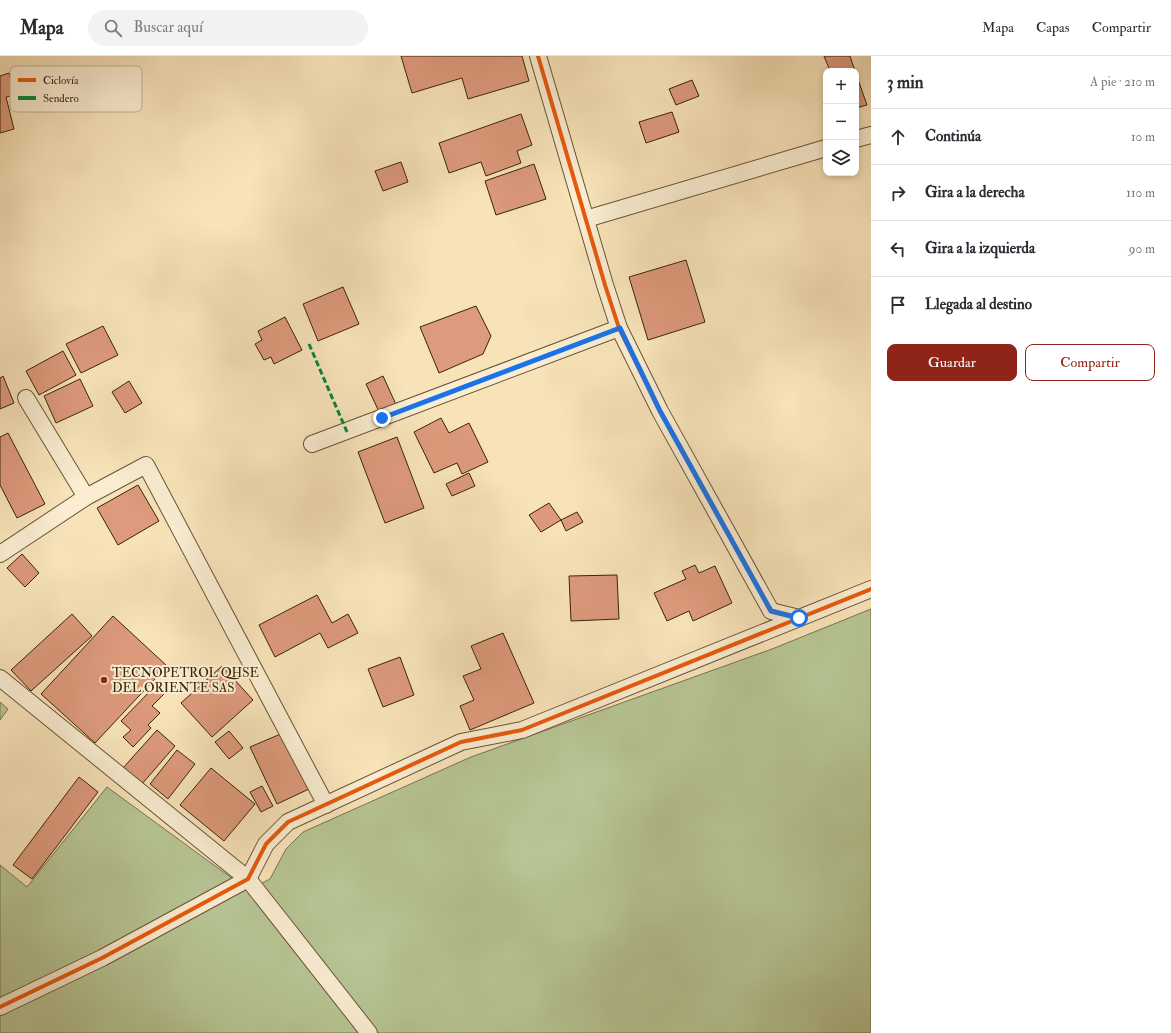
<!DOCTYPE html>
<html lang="es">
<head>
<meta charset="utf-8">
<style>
  body { margin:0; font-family:"IM FELL Double Pica",serif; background:#f2f2f3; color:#2b2b33 }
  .controls { position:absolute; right:12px; top:12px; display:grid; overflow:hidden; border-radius:8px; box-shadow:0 2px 6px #0003 }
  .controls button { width:36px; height:36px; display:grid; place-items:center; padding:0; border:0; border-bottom:1px solid #e1e1e2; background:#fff; color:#2b2b33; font:20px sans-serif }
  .stop { position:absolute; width:12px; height:12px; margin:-9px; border:3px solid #1a73e8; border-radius:50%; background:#fff }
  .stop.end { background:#1a73e8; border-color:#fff; box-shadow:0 1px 4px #0008 }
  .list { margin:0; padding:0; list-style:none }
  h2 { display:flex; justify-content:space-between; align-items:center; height:52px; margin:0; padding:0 16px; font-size:17px }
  h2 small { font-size:13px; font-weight:400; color:#7c7c81 }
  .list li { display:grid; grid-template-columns:26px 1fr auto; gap:12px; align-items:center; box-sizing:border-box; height:56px; padding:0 16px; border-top:1px solid #e1e1e2 }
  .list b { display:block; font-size:15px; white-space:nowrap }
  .list em { font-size:13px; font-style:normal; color:#7c7c81 }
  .actions { display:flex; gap:8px; padding:12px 16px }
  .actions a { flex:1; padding:9px 0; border:1px solid #8f2418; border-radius:8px; text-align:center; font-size:14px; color:#8f2418 }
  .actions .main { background:#8f2418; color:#fff }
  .icon { flex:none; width:22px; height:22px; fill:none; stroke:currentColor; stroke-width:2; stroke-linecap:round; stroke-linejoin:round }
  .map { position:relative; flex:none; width:871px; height:977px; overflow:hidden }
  header { display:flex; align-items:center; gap:24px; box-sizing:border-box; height:56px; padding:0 20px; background:#fff; border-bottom:1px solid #e1e1e2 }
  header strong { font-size:19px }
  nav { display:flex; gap:22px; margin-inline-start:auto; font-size:14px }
  .search { width:280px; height:36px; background:#f2f2f3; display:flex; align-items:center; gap:10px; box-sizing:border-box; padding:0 14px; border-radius:22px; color:#7c7c81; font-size:15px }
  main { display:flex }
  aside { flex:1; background:#fff }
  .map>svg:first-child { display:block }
</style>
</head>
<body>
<header>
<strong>Mapa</strong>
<div class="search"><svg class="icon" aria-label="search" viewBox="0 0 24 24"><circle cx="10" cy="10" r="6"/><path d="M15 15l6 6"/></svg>Buscar aquí</div>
<nav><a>Mapa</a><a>Capas</a><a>Compartir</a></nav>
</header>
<main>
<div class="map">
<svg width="871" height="977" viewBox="0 0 871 977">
  <rect width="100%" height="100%" fill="#f8e3b9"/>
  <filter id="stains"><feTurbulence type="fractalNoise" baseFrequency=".005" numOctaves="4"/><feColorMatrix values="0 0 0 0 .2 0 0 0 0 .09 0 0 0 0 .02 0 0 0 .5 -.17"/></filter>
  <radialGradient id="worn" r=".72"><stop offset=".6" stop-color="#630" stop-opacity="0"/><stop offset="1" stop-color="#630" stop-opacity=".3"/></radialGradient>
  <g fill="#b7c594" stroke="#78744e">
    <polygon points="871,553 871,977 0,977 0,809 27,831 107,731 248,834 270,823 286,793 303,776 471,701 772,593"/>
    <polygon points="0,646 8,653 0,664"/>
  </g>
  <g fill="#dd9a7c" stroke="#392407">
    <polygon points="401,0 522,0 529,25 468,43 462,22 412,37"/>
    <polygon points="824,0 850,0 855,15 830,15"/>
    <polygon points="9,17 15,39 6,41 14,73 0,77 0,20"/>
    <polygon points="856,18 867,49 856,52"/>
    <polygon points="692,24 699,40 676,49 669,33"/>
    <polygon points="672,56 679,76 646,87 639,66"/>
    <polygon points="521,58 532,89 517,95 521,107 486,120 481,106 449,117 439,87"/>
    <polygon points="401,106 408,126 383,135 375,115"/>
    <polygon points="534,108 546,143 496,159 485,125"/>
    <polygon points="686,204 705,266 648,284 629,221"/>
    <polygon points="343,231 359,268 318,285 303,248"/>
    <polygon points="476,250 491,280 483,298 439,317 420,271"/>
    <polygon points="285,261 302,294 274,308 271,301 264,304 255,288 262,284 258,275"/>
    <polygon points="103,270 118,299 81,317 66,288"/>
    <polygon points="63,295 76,319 39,339 26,315"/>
    <polygon points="3,320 14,347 0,353 0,322"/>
    <polygon points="383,320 399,355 382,362 366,328"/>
    <polygon points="80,323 93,350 56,367 44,340"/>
    <polygon points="129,325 142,347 125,357 112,336"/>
    <polygon points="441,362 449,377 469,367 488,406 462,418 457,407 434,417 414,376"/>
    <polygon points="8,377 45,448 17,462 0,429 0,381"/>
    <polygon points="397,381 424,452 385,467 358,396"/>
    <polygon points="469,417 475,430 452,440 446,428"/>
    <polygon points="138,429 159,465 118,489 97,452"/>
    <polygon points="549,447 561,464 541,476 529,459"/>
    <polygon points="577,456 583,466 566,475 561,464"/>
    <polygon points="22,498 39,517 25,531 7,512"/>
    <polygon points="695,509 699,517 715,510 732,547 693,565 689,555 667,565 654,537 686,523 682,515"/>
    <polygon points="617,519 619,563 571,565 569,520"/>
    <polygon points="317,539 332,567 348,558 358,577 328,592 320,577 275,601 259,569"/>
    <polygon points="72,558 92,580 31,635 11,614"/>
    <polygon points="113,560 167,610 95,687 41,638"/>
    <polygon points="503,577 534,647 470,674 460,650 474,644 463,620 481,613 471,590"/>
    <polygon points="400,601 414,639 383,651 368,613"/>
    <polygon points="222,610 253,644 212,681 181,647"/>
    <polygon points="155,630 164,638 152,650 160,657 148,669 151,672 133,691 123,681 131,674 121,665"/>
    <polygon points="157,674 175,690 142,728 123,712"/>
    <polygon points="229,675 243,692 229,703 215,686"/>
    <polygon points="283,677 309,733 277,748 250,691"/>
    <polygon points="177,694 195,708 168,743 150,728"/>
    <polygon points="211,712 255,748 224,785 180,749"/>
    <polygon points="79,721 98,736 32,823 13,809"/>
    <polygon points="262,730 273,750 261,756 250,736"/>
  </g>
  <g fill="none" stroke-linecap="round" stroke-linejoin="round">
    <g stroke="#695434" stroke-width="18">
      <g id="street">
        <polyline points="538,0 605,229 619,272 660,355 771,555 799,562"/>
        <polyline points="856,83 871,79"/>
        <polyline points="586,163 826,92"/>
        <polyline points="26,342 86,441"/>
        <polyline points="312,388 619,272"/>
        <polyline points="0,498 86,441 146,409 326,749"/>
        <polyline points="0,622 248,823 369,977"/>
        <polyline points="0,951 102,902 248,823 266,788 288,766 461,686 522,674 871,533"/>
      </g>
    </g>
    <use href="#street" stroke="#faedd2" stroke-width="16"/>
    <polyline stroke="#00873e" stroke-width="3" stroke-dasharray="6 3" stroke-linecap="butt" points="309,288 347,376"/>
    <g stroke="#faedd2" stroke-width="6">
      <g id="cycleway">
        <polyline points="538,0 605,229 619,272 660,355 771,555 799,562"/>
        <polyline points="0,951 102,902 248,823 266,788 288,766 461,686 522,674 871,533"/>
      </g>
    </g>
    <use href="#cycleway" stroke="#e8590c" stroke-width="4"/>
  </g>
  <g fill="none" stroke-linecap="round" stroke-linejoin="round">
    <polyline stroke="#1a73e8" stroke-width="5" points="382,362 620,272 660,355 771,555 799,562"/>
  </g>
  <circle fill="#8f2418" stroke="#faedd2" stroke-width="1.5" cx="104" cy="624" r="4"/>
  <g text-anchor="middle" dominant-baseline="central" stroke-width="4" stroke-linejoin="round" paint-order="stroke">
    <g font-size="13" fill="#392407" stroke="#faedd2" text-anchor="start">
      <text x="112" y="617">TECNOPETROL QHSE<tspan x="112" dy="15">DEL ORIENTE SAS</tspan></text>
    </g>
  </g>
  <rect x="10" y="10" width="132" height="46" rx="6" fill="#faedd2" stroke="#c0b195" stroke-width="1"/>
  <rect x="18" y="22" width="18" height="4" fill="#e8590c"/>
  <rect x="18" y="40" width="18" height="4" fill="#00873e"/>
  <g font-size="11" fill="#392407">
    <text x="43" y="28">Ciclovía</text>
    <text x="43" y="46">Sendero</text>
  </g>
  <rect width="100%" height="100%" filter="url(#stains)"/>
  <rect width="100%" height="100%" fill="url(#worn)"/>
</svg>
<div class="controls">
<button>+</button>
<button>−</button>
<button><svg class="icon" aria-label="layers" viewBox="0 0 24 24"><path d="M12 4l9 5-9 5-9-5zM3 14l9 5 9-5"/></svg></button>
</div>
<div class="stop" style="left:799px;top:562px"></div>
<div class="stop end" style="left:382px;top:362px"></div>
</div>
<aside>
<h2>3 min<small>A pie · 210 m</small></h2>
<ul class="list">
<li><svg class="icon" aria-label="ahead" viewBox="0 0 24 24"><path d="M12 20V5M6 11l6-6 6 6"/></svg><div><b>Continúa</b></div><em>10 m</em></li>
<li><svg class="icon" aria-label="right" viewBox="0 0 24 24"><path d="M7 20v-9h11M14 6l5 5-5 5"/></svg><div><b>Gira a la derecha</b></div><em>110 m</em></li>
<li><svg class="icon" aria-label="left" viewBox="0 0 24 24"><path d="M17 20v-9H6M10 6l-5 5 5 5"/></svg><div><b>Gira a la izquierda</b></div><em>90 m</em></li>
<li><svg class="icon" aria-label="arrive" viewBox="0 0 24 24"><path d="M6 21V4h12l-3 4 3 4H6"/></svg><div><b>Llegada al destino</b></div></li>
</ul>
<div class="actions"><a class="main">Guardar</a><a>Compartir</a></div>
</aside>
</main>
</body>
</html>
